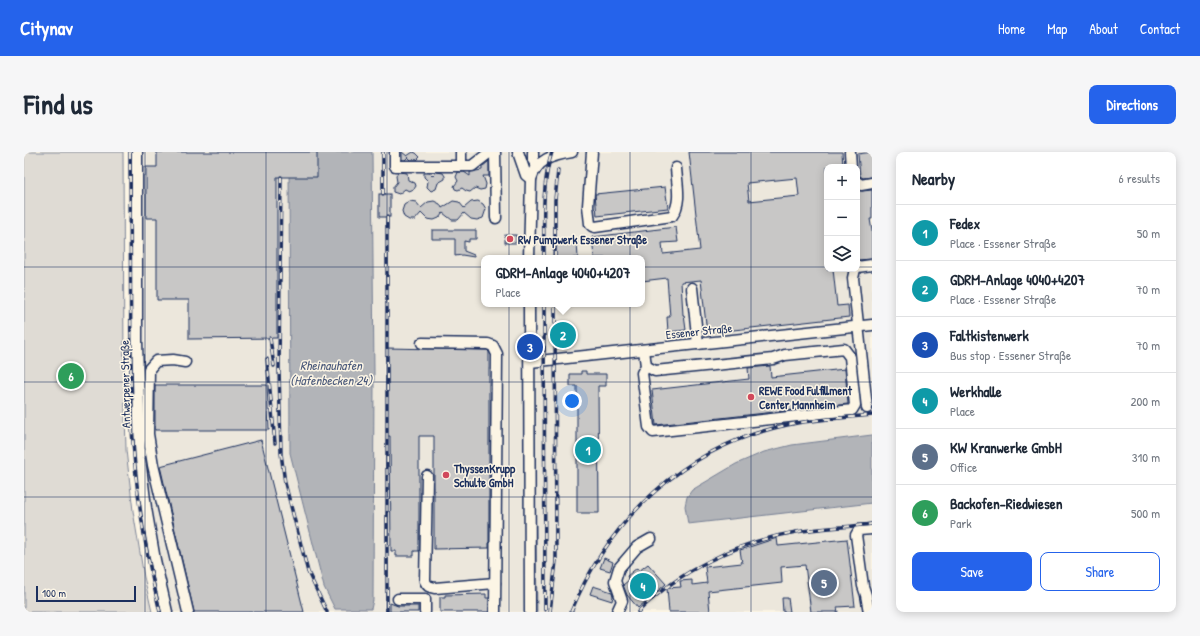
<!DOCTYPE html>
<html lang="en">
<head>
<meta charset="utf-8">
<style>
  body { margin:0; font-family:"Patrick Hand",sans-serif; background:#f6f6f7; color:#1f2937 }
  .controls { position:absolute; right:12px; top:12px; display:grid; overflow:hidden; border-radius:8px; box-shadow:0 2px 10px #0003 }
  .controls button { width:36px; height:36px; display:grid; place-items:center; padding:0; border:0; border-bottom:1px solid #e0e1e3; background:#fff; color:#1f2937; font:20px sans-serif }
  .scale { position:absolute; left:12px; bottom:10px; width:100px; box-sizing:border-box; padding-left:4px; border:2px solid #1b2f5e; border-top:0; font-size:11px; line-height:14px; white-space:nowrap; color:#1b2f5e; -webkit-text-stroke:3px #fcf5e5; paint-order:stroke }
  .you { position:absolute; left:548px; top:249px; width:14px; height:14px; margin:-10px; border:3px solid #fff; border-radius:50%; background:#1a73e8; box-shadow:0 0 0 6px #1a73e833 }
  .badge { display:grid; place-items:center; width:26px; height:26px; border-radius:50%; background:#2563eb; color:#fff; font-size:13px; font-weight:700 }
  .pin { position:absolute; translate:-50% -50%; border:2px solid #fff; box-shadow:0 1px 4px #0006 }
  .popup { position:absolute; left:457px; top:103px; width:164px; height:52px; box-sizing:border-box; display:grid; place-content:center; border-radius:8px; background:#fff; filter:drop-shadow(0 1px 3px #0005); font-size:13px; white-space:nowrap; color:#747a83 }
  .popup b { font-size:15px; color:#1f2937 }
  .popup::after { content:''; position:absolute; left:50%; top:100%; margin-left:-8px; border:8px solid transparent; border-top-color:#fff }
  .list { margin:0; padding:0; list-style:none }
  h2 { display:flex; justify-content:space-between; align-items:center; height:52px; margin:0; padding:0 16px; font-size:17px }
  h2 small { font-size:13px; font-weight:400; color:#747a83 }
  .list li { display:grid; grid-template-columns:26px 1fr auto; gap:12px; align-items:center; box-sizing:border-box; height:56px; padding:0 16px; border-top:1px solid #e0e1e3 }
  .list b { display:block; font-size:15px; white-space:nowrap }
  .list p { margin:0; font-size:13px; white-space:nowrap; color:#747a83 }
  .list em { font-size:13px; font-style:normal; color:#747a83 }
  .actions { display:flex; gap:8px; padding:12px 16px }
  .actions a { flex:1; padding:9px 0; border:1px solid #2563eb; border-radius:8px; text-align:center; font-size:14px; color:#2563eb }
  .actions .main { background:#2563eb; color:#fff }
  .icon { flex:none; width:22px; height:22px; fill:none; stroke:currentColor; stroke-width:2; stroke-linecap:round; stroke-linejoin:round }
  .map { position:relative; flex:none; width:848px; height:460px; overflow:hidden; border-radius:8px }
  header { display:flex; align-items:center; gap:24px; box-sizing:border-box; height:56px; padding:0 20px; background:#2563eb; color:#fff }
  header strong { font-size:19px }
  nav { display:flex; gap:22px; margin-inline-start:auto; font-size:14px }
  .intro { display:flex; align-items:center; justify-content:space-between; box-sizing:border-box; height:96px; padding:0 24px }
  h1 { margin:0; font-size:28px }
  .button { padding:10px 18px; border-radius:8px; background:#2563eb; color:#fff; font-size:14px; font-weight:700 }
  main { display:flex; gap:24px; padding:0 24px }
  aside { flex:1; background:#fff; border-radius:8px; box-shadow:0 2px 10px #0003 }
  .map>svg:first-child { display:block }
</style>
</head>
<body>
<header>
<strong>Citynav</strong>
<nav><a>Home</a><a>Map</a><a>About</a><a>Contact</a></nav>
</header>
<div class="intro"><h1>Find us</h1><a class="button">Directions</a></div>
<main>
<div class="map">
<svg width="848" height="460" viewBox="0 0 848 460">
  <rect width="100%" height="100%" fill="#fcf5e5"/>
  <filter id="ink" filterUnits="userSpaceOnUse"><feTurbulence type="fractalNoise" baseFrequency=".025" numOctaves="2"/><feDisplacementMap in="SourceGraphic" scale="8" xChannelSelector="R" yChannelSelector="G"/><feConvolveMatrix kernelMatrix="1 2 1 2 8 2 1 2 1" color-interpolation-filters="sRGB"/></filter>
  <g filter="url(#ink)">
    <path fill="#ece7dc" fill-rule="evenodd" d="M118,0H265L266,301L300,435L312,457H347L349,448L350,222L348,0H848V283L768,293L740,300L712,312L668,338L661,354L664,372L848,351V460H149L135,401L124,328L120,289ZM803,15H833V117H803ZM460,106H618V152H460Z"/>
    <g fill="#dfdbd4" stroke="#7d8599">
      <polygon points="0,0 99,0 100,222 102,298 109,359 120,425 128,460 0,460"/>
      <polygon points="512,372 513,460 510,460 510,379"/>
    </g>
    <g fill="#b2b4b8" stroke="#767f94">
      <polygon points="265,0 348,0 350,222 349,448 347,457 311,457 300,435 266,301"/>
      <polygon points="848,283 848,351 664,372 661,354 663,345 668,338 712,312 740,300 768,293"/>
    </g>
    <g fill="#c8c7c6" stroke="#1b2f5e" fill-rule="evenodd">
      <polygon points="133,0 293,0 293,25 253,25 253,186 165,187 165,148 133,148 133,66 122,66 122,15 133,15"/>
      <polygon points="378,0 383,4 389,0 392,1 396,5 393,8 387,8 384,5 381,8 378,8"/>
      <path d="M665,0H818L819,15H803V117H809L813,154L824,153L825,165L683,181L677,128L657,130L659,163H660L662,178L644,180L643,165H646L643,126L618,129V106H570L568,85L652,75L654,90L638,91L639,102L676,98ZM773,26L775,44L725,49L723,31Z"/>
      <polygon points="848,0 848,25 839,26 836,24 834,2"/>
      <polygon points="465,9 465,24 459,24 462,32 461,37 456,38 451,36 446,40 442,39 438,36 434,38 431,37 430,34 434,29 432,25 434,20 440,20 446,24 446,20 458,18 458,15"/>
      <polygon points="374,20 383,21 384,28 391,31 392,34 390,37 385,39 381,37 375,42 369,40 369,35 373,30 372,24"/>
      <polygon points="413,20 419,21 421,24 421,27 414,31 412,37 407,39 403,35 404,29 400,25 400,21 406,21 409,24"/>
      <polygon points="641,35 644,56 573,64 571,42"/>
      <polygon points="833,38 838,39 848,38 848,67 846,67 848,79 848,107 833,108"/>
      <rect x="355" y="42" width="11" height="23"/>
      <polygon points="386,49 392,50 397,56 404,50 410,49 416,52 418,56 429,49 435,50 440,56 447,50 454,49 459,52 462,57 459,66 453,68 447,67 440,61 434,68 428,68 419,61 415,66 410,68 403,67 397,61 391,68 385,68 380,65 378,59 380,53"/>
      <polygon points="408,78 452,78 452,87 445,87 445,90 440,89 440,99 450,103 450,105 438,103 431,104 431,87 408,87"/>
      <rect x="481" y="83" width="11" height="8"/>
      <polygon points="529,89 553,90 554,106 529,106"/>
      <polygon points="363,196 463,198 465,200 465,396 410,397 410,284 395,284 395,399 390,399 390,404 372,404 372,399 367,399 366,284 363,284"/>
      <polygon points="746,214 747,225 821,217 824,252 632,273 628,238 725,227 724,216"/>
      <polygon points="557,219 562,219 562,222 582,222 582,234 574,234 575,361 553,361 553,234 546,234 546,222 557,222"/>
      <polygon points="131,233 243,233 245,278 131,278"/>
      <polygon points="237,288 280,460 170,460 136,314"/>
      <polygon points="753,386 754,394 823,387 831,454 813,455 814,460 787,460 781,413 757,415 758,431 684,439 686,460 645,460 643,436 657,435 656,429 668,428 668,433 683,431 681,415 718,411 716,398"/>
      <polygon points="580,406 589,410 586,419 576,416"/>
      <polygon points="624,412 642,432 614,456 603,443 599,433 605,428 603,424 613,416 615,419"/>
      <polygon points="569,434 588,440 589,444 588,449 566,442"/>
      <polygon points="462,442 462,446 465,446 465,460 416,460 416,445 421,445 421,443"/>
      <polygon points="758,446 764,446 766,460 759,460"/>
      <polygon points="366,451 374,454 394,454 394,460 366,460"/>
    </g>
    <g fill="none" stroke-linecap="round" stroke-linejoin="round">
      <g stroke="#1b2f5e" stroke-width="13">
        <g id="minor">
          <polyline points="113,0 113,188 116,307 122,356 131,408 143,460"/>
          <polyline points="371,0 371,14 448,14 466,0"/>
          <polyline points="471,0 472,66"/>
          <polyline points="494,0 502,23 507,27"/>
          <polyline points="509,0 509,8 513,14"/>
          <path d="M568,0L564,54L566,72L568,74L571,75L648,64C658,50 653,33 652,16"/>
          <polyline points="826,0 827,15"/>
          <polyline points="437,14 437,0"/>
          <polyline points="833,30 837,33 848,31"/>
          <path d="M505,106L507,27C513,7 529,3 548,0"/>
          <polyline points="833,115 848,113"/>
          <polyline points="831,117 829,126 843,256"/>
          <polyline points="668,136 674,192"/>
          <polyline points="505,152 506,460"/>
          <polyline points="398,191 464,192 469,194 473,202 471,460"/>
          <polyline points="620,198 622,214 631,219 749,207 761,203 820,197 826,205 831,253 828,258 629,280 625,275 618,221 622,214"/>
          <polyline points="161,210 149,208 132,209 125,217 124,282 129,313 164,460"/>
          <polyline points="506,210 848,173"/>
          <path d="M403,324L401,429C403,434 405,435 411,436L471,431"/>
          <polyline points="374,447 401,447 401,460"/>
          <polyline points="593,460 598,449 591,429 595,416 613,395 627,387"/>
          <polyline points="845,460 842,443 839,434 832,383 835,378 848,377"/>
        </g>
      </g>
      <use href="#minor" stroke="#fcf5e5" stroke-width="10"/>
      <g stroke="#1b2f5e" stroke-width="3.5">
        <g id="rail">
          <path d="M106,0L107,257C110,328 119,391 136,460"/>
          <polyline points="257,25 255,216 257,301 261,331 284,420 303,460"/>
          <polyline points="359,42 359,0"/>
          <polyline points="363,65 363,460"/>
          <path d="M520,106C520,71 517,34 528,0"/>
          <polyline points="531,106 531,48 534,18"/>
          <polyline points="520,152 521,458"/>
          <polyline points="246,186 250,214"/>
          <polyline points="243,207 251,291"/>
          <polyline points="526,460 532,409 531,152"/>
          <path d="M547,460C586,365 662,294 763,273C791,267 820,266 848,263"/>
          <path d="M614,460C656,418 714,390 772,380C797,376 823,375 848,372"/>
        </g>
      </g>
      <use href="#rail" stroke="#fcf5e5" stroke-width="2" stroke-dasharray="6" stroke-linecap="butt"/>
    </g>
  </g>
  <path fill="none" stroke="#1b2f5e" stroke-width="1" stroke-opacity="0.55" d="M121,0V460M242,0V460M363,0V460M485,0V460M606,0V460M727,0V460M0,115H803M833,115H848M0,230H848M0,345H848"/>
  <g fill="#d1495b" stroke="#fcf5e5" stroke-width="1.5">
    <circle cx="486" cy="87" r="4"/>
    <circle cx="727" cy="245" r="4"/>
    <circle cx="422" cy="323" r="4"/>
  </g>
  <g text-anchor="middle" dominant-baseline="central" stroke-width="3" stroke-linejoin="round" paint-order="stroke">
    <g font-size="12" font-weight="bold" fill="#1b2f5e" stroke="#fcf5e5" text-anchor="start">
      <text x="494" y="87">RW Pumpwerk Essener Straße</text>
      <text x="735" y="238">REWE Food Fulfillment<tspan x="735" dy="14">Center Mannheim</tspan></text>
      <text x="430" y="316">ThyssenKrupp<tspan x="430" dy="14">Schulte GmbH</tspan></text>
    </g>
    <g font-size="12" fill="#1b2f5e" stroke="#fcf5e5">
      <text transform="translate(675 179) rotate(-6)">Essener Straße</text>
      <text transform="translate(101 232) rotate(-91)">Antwerpener Straße</text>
    </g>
    <g font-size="13" font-style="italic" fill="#485779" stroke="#fcf5e5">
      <text x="307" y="213">Rheinauhafen<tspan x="307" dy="15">(Hafenbecken 24)</tspan></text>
    </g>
  </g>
</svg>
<div class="controls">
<button>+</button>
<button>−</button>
<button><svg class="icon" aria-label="layers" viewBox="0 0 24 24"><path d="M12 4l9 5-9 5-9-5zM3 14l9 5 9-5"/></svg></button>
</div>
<div class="scale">100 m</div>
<div class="you"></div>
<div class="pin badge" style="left:564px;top:298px;background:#0f9aa8">1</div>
<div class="pin badge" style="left:539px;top:183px;background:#0f9aa8">2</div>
<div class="popup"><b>GDRM-Anlage 4040+4207</b>Place</div>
<div class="pin badge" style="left:506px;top:195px;background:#1a4fb4">3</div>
<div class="pin badge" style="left:619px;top:434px;background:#0f9aa8">4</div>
<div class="pin badge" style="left:800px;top:431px;background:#5c6f8a">5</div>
<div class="pin badge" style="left:47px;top:224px;background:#2e9e5b">6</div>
</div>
<aside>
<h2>Nearby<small>6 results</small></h2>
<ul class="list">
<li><span class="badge" style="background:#0f9aa8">1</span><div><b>Fedex</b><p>Place · Essener Straße</p></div><em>50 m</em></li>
<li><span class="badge" style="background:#0f9aa8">2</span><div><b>GDRM-Anlage 4040+4207</b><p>Place · Essener Straße</p></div><em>70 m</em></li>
<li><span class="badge" style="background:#1a4fb4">3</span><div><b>Faltkistenwerk</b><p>Bus stop · Essener Straße</p></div><em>70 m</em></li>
<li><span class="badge" style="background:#0f9aa8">4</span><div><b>Werkhalle</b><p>Place</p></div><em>200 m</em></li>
<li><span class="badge" style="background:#5c6f8a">5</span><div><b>KW Kranwerke GmbH</b><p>Office</p></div><em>310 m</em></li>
<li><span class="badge" style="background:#2e9e5b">6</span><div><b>Backofen-Riedwiesen</b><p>Park</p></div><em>500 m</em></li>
</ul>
<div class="actions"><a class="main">Save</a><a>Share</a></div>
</aside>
</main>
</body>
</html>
